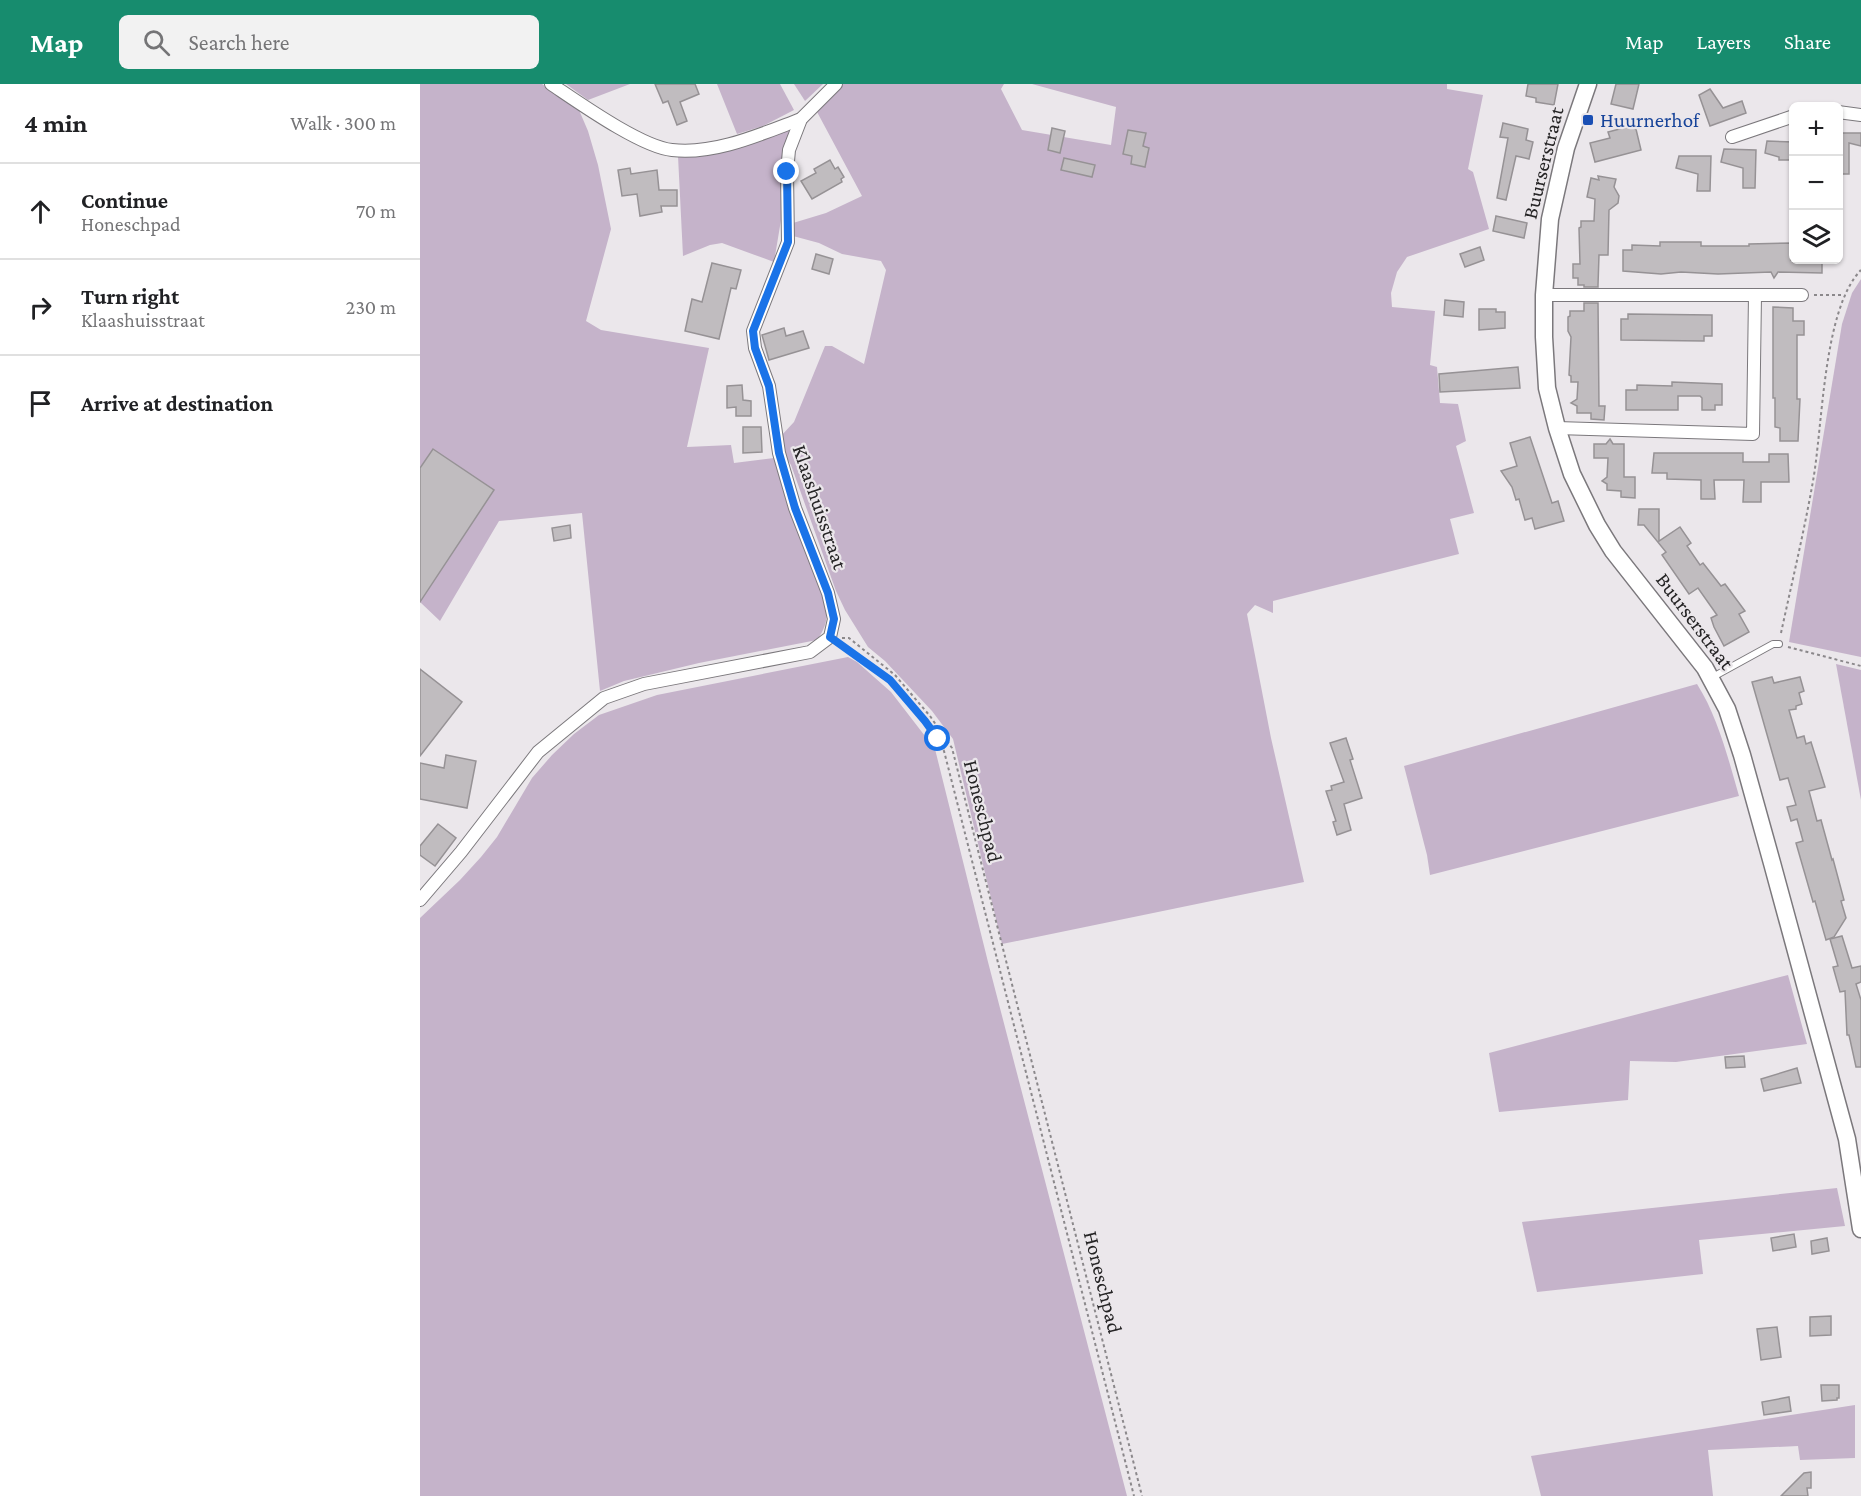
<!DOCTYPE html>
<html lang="en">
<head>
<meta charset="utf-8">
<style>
  body { margin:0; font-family:"Crimson Pro",serif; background:#f2f2f2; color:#202124 }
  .controls { position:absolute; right:18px; top:18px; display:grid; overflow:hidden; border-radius:9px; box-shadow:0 2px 4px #0004 }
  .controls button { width:54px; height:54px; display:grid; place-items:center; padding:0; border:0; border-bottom:2px solid #e0e0e0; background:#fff; color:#202124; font:30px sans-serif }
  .stop { position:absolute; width:18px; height:18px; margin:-14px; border:4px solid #1a73e8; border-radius:50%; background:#fff }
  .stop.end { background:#1a73e8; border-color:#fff; box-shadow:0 2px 6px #0008 }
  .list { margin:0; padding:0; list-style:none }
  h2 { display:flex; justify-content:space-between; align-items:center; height:78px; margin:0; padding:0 24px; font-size:26px }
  h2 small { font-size:20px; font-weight:400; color:#757577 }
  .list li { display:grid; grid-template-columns:39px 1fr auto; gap:18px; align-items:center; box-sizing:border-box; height:96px; padding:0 24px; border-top:2px solid #e0e0e0 }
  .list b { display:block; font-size:22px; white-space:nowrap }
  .list p { margin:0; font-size:20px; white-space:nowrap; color:#757577 }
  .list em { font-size:20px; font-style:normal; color:#757577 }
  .icon { flex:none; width:33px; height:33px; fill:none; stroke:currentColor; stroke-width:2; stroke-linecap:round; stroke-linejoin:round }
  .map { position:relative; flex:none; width:1441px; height:1412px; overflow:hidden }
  header { display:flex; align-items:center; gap:36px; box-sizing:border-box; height:84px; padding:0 30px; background:#178c6e; color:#fff }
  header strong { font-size:28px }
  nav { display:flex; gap:33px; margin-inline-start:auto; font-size:21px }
  .search { width:420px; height:54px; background:#f2f2f2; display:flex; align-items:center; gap:15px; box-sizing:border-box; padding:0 21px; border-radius:9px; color:#757577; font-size:22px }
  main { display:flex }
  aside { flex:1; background:#fff }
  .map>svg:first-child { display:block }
</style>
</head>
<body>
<header>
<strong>Map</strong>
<div class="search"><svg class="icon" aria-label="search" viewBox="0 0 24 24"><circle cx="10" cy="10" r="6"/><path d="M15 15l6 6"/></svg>Search here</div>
<nav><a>Map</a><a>Layers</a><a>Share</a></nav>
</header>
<main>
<aside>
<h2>4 min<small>Walk · 300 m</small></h2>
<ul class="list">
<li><svg class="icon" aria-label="ahead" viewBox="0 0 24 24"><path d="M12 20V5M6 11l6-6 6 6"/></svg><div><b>Continue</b><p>Honeschpad</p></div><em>70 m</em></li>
<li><svg class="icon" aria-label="right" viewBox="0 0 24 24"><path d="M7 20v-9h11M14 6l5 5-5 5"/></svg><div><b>Turn right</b><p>Klaashuisstraat</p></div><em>230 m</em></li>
<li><svg class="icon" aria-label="arrive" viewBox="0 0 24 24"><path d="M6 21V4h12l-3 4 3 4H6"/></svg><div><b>Arrive at destination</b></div></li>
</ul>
</aside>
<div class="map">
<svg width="1441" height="1412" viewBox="0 0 1441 1412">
  <rect width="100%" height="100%" fill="#ebe7eb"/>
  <g fill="#c5b3ca">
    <path d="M0,0H122L159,26L168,47L178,81L191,145L166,237L181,246L289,264L267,363L311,361L314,379L354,374L406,516C408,533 407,542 397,556L279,579L204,597L180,607L162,429L79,437L20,537L0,518Z"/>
    <polygon points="146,0 210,0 168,16"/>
    <polygon points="297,0 360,0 374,26 343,42 317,50"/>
    <polygon points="374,0 403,0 385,17"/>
    <polygon points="423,0 584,0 581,5 602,46 691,61 696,23 612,0 1027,0 1027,5 1063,11 1048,85 1053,88 1069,145 987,173 977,188 971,209 972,223 1015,227 1010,281 1017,283 1020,319 1038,320 1046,357 1036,362 1054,429 1030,435 1039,470 853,517 853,529 835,521 827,530 851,654 884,798 582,860 533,655 512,627 465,577 448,563 425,526 416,507 371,381 364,370 360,353 374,338 405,262 412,262 444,280 466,186 461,177 422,170 399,159 373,152 373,139 406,129 442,112 396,26"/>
    <polygon points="370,43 362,79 361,136 354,178 302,159 290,161 263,172 258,72 291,67"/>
    <polygon points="1441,195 1441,573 1369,558 1422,240 1432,209"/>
    <polygon points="428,573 437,578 471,608 515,665 568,878 707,1412 0,1412 0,834 40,796 61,773 77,753 112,694 132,671 154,650 179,631 237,611"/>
    <polygon points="1416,580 1441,586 1441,716"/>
    <path d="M1277,600C1298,633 1308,674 1319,712L1010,791L1007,771L984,682Z"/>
    <polygon points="1368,891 1387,960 1256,978 1210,977 1208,1016 1079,1028 1069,969"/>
    <polygon points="1417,1104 1425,1142 1279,1156 1283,1190 1117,1208 1102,1138"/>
    <polygon points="1435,1321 1435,1374 1380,1376 1378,1362 1288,1366 1293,1412 1121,1412 1111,1372"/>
  </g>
  <g fill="#c0bcbf" stroke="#969295" stroke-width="1.5">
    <polygon points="235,0 275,0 279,10 260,18 267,37 257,41 248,17 243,19"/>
    <polygon points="1108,0 1138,0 1134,21 1116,18 1116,14 1106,12"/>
    <polygon points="1196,0 1219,0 1213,25 1191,20"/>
    <polygon points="1290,5 1303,24 1322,17 1326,29 1290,42 1279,11"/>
    <polygon points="1083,39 1108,45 1106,56 1113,58 1109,75 1096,72 1086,116 1077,114 1088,54 1080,53"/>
    <polygon points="1215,41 1221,66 1175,78 1170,59 1190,54 1188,48"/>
    <polygon points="632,44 645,47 640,69 628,66"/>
    <polygon points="708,46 726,49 723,62 729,64 725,83 711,80 712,72 703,70"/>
    <polygon points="1419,49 1441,49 1441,62 1429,59 1429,90 1419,90"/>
    <polygon points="1347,57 1374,58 1374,76 1359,76 1359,73 1345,69"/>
    <polygon points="1304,65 1336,66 1335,104 1323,104 1323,84 1301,78"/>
    <polygon points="1259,72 1291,72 1290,107 1277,107 1278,90 1256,84"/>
    <polygon points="644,74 675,81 672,93 641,86"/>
    <polygon points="410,76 415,85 418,83 424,93 421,95 422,98 392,115 381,97 396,89 394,85"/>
    <polygon points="210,84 211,90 237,86 239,106 257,106 257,122 241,122 242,128 220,132 217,110 202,112 198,86"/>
    <polygon points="1178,92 1196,95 1194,103 1199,112 1198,119 1189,126 1188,171 1179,171 1178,201 1178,203 1164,203 1164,201 1158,201 1158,194 1153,194 1153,180 1160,180 1159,144 1161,143 1161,137 1174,137 1175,115 1167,113 1171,94 1179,96"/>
    <polygon points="1076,132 1107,139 1104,154 1073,147"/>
    <polygon points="1240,158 1281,158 1281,162 1329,162 1329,160 1371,159 1371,176 1402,176 1402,189 1358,188 1354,194 1351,188 1298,190 1261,188 1241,190 1203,187 1203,166 1212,166 1212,161 1240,162"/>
    <polygon points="1060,163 1064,176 1045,183 1040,170"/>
    <polygon points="396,170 413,175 409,190 392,185"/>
    <polygon points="292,179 321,186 316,205 311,204 299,255 265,247 272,215 282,218"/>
    <polygon points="1025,216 1044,218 1043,233 1024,231"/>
    <polygon points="1164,219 1178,219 1179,322 1185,322 1184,336 1171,335 1171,329 1157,329 1157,322 1151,319 1157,315 1158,298 1151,298 1151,292 1149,291 1151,253 1148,247 1148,233 1150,232 1150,227 1164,227"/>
    <polygon points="1353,223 1373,224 1373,237 1384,237 1384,251 1377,251 1377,315 1380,315 1378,357 1360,357 1360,344 1355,343 1355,314 1353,314"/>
    <polygon points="1059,225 1076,225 1076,228 1085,228 1085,244 1059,246"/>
    <polygon points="1208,230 1292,231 1292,252 1284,252 1284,257 1201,256 1201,235 1208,235"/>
    <polygon points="364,244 366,252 383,247 389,264 349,276 342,251"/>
    <polygon points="1098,283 1100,304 1020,308 1019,290"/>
    <polygon points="1252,298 1302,300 1302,321 1295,321 1295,326 1282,326 1282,314 1280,312 1258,312 1258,326 1206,326 1206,306 1217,306 1217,301 1252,302"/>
    <polygon points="322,301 323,316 331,317 331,332 316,332 316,323 307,324 307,302"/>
    <polygon points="323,343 341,343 342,368 323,369"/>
    <polygon points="1110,353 1132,419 1138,417 1144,437 1115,445 1112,434 1105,436 1099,415 1096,416 1092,403 1081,387 1097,382 1090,359"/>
    <polygon points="1190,355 1193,360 1204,360 1204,393 1215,393 1215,414 1201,413 1201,407 1187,406 1187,400 1182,397 1187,393 1188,374 1174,374 1174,360 1186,360"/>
    <polygon points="13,365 74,406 0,518 0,384"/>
    <polygon points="1234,369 1323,369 1323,378 1349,378 1349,370 1368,370 1369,398 1341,398 1341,418 1323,418 1324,396 1294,396 1295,415 1281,415 1281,396 1247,395 1247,389 1232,389"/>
    <polygon points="1219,425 1239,425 1239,457 1260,443 1271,459 1267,462 1280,481 1283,479 1301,502 1305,500 1325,527 1319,530 1329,548 1304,562 1294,543 1291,534 1297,531 1278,504 1269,510 1242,471 1246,468 1224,441 1218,441"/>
    <polygon points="150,441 151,454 134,457 132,444"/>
    <polygon points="0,585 42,618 0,672"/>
    <polygon points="1352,593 1354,599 1380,593 1384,607 1379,609 1382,620 1376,622 1376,625 1369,626 1377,654 1384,652 1386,660 1391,658 1405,703 1389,707 1397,737 1401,736 1412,776 1413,775 1424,816 1421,817 1426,834 1414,853 1406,856 1395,817 1393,818 1376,759 1383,757 1377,735 1371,737 1367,723 1376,721 1368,694 1360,696 1332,598"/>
    <polygon points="926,654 933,675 930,676 942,714 924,720 931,746 917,751 913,738 916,737 906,707 912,706 911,702 924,698 910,659"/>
    <polygon points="26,671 56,677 47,724 0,715 0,679 24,684"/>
    <polygon points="18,740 36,754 15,782 0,771 0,762"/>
    <polygon points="1422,852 1432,884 1441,882 1441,898 1436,900 1441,916 1441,983 1436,983 1429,951 1427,951 1425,907 1420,908 1413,883 1418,882 1410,855"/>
    <polygon points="1324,972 1325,983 1306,984 1305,973"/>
    <polygon points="1377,984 1381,999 1344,1007 1341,995"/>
    <polygon points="1374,1150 1376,1163 1353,1167 1351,1154"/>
    <polygon points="1407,1154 1409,1167 1392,1170 1391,1157"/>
    <polygon points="1411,1232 1411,1251 1390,1252 1390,1233"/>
    <polygon points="1357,1243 1361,1273 1341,1276 1337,1245"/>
    <polygon points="1401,1301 1419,1301 1419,1314 1417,1314 1417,1316 1402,1317"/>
    <polygon points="1369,1313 1371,1327 1344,1331 1342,1318"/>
    <polygon points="1391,1388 1391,1404 1387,1404 1388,1412 1361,1412 1384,1389"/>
  </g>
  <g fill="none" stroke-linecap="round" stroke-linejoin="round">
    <g stroke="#7b787c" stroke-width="8">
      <polyline id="service" points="1291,594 1353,560 1359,560"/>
    </g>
    <g stroke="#7b787c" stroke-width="14">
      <g id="minor">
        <path d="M131,0C158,18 221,63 252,66C295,71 341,50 381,35"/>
        <polyline points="1418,28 1441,31"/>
        <polyline points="1312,53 1374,32"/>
        <polyline points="1124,211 1382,211"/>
        <polyline points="1137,344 1333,350 1335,211"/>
        <polyline points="0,816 41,768 118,668 184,614 224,600 390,568 410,553 414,535 408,509 375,424 359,369 349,302 335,264 333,247 368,158 367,88 369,66 381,35 416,0"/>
      </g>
    </g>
    <g stroke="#7b787c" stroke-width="19">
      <polyline id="secondary" points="1168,0 1146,64 1130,135 1124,211 1124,253 1127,304 1137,344 1152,390 1177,441 1193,467 1285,584 1307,625 1322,671 1352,779 1427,1055 1441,1145"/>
    </g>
    <g stroke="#8b888b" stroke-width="2" stroke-dasharray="3 3" stroke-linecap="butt">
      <polyline points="1394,211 1424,211"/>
      <path d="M1361,549C1372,498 1384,448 1393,397C1403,341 1403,225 1441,186"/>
      <polyline points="422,554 429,554 475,591 510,632 532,664 722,1412"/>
      <polyline points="420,560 470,596 505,637 524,667 714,1412"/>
      <polyline points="1368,563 1441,582"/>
    </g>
    <use href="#service" stroke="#fff" stroke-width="6"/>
    <use href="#minor" stroke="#fff" stroke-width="12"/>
    <use href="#secondary" stroke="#fff" stroke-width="16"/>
  </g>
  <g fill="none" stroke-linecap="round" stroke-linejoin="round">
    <polyline stroke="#1a73e8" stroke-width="8" points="367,88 368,158 333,247 335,264 349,302 359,369 375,424 408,509 414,535 410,553 470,596 505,637 518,655"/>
  </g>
  <rect fill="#1a4fb4" stroke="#ebe7eb" stroke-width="2" x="1162" y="30" width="12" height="12" rx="3"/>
  <g text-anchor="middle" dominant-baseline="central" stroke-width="4.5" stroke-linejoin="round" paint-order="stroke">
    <g font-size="21" fill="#164399" stroke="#ebe7eb" text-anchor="start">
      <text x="1180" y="36">Huurnerhof</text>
    </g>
    <g font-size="21" fill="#252425" stroke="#ebe7eb">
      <text transform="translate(1123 79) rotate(-76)">Buurserstraat</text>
      <text transform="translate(400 423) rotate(71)">Klaashuisstraat</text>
      <text transform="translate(1275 537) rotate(53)">Buurserstraat</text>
      <text transform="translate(563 727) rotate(76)">Honeschpad</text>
      <text transform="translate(683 1198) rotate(76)">Honeschpad</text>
    </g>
  </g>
</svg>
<div class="controls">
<button>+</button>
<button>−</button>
<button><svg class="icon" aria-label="layers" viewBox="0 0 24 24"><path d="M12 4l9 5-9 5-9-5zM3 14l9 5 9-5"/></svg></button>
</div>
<div class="stop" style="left:518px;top:655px"></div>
<div class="stop end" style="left:367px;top:88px"></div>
</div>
</main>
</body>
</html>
